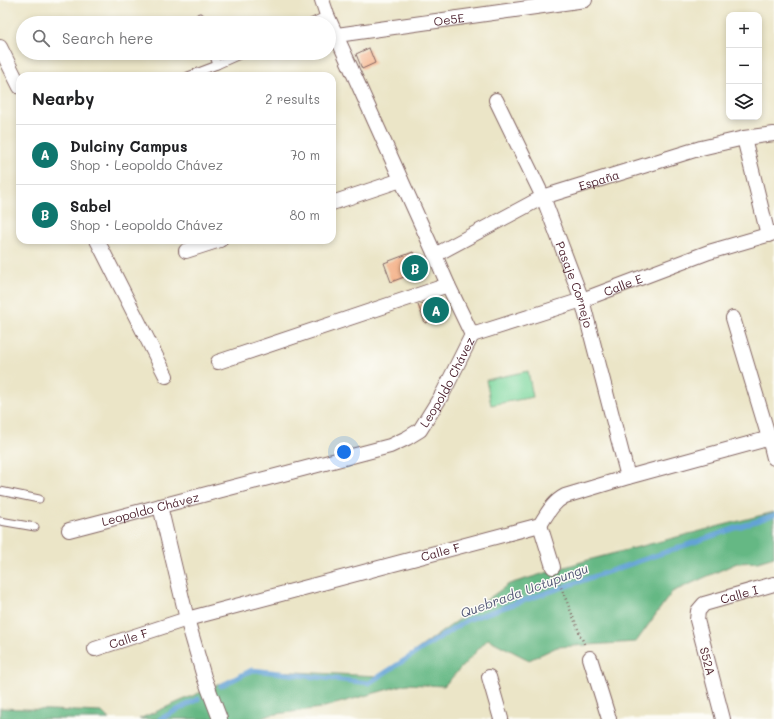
<!DOCTYPE html>
<html lang="en">
<head>
<meta charset="utf-8">
<style>
  body { margin:0; font-family:Mali,sans-serif; background:#f6f6f6; color:#202124 }
  .controls { position:absolute; right:12px; top:12px; display:grid; overflow:hidden; border-radius:8px; box-shadow:0 2px 6px #0003 }
  .controls button { width:36px; height:36px; display:grid; place-items:center; padding:0; border:0; border-bottom:1px solid #e0e0e0; background:#fff; color:#202124; font:20px sans-serif }
  .you { position:absolute; left:344px; top:452px; width:14px; height:14px; margin:-10px; border:3px solid #fff; border-radius:50%; background:#1a73e8; box-shadow:0 0 0 6px #1a73e833 }
  .badge { display:grid; place-items:center; width:26px; height:26px; border-radius:50%; background:#0f766e; color:#fff; font-size:13px; font-weight:700 }
  .pin { position:absolute; translate:-50% -50%; border:2px solid #fff; box-shadow:0 1px 4px #0006 }
  .list { margin:0; padding:0; list-style:none }
  h2 { display:flex; justify-content:space-between; align-items:center; height:52px; margin:0; padding:0 16px; font-size:17px }
  h2 small { font-size:13px; font-weight:400; color:#757577 }
  .list li { display:grid; grid-template-columns:26px 1fr auto; gap:12px; align-items:center; box-sizing:border-box; height:60px; padding:0 16px; border-top:1px solid #e0e0e0 }
  .list b { display:block; font-size:15px; white-space:nowrap }
  .list p { margin:0; font-size:13px; white-space:nowrap; color:#757577 }
  .list em { font-size:13px; font-style:normal; color:#757577 }
  .icon { flex:none; width:22px; height:22px; fill:none; stroke:currentColor; stroke-width:2; stroke-linecap:round; stroke-linejoin:round }
  .map { position:relative; flex:none; width:774px; height:719px; overflow:hidden }
  .search { position:absolute; background:#fff; box-shadow:0 2px 6px #0003; left:16px; top:16px; width:320px; height:44px; display:flex; align-items:center; gap:10px; box-sizing:border-box; padding:0 14px; border-radius:22px; color:#757577; font-size:15px }
  .panel { position:absolute; background:#fff; box-shadow:0 2px 6px #0003; left:16px; top:72px; width:320px; height:172px; border-radius:12px }
  .map>svg:first-child { display:block }
</style>
</head>
<body>
<div class="map">
<svg width="774" height="719" viewBox="0 0 774 719">
  <rect width="100%" height="100%" fill="#fdfcf7"/>
  <filter id="ink" filterUnits="userSpaceOnUse"><feTurbulence type="fractalNoise" baseFrequency=".025" numOctaves="2"/><feDisplacementMap in="SourceGraphic" scale="8" xChannelSelector="R" yChannelSelector="G"/><feConvolveMatrix kernelMatrix="1 2 1 2 8 2 1 2 1" color-interpolation-filters="sRGB"/></filter>
  <filter id="wash" filterUnits="userSpaceOnUse"><feTurbulence type="fractalNoise" baseFrequency=".012" numOctaves="4" result="noise"/><feDisplacementMap in="SourceGraphic" scale="16" xChannelSelector="R" yChannelSelector="G"/><feGaussianBlur stdDeviation="0.9" result="paint"/><feColorMatrix in="noise" values="0 0 0 0 0 0 0 0 0 0 0 0 0 0 0 0 0 1.4 0 .05"/><feComposite in="paint" operator="in"/></filter>
  <g filter="url(#wash)">
    <rect width="100%" height="100%" fill="#ebe5c7"/>
    <polygon fill="#7cd79d" stroke="#637b64" points="528,371 533,397 491,405 486,380"/>
    <g fill="#65b884" stroke="#586c58">
      <polygon points="774,512 774,557 758,562 737,563 672,592 636,642 557,647 529,660 488,639 444,686 407,684 321,708 270,715 260,719 139,719 252,670 380,676 509,584 588,560"/>
      <polygon points="0,708 102,712 109,719 0,719"/>
    </g>
    <g fill="none" stroke-linecap="round" stroke-linejoin="round">
      <g stroke="#63a3d6" stroke-width="5">
        <polyline points="221,686 252,670 369,683 467,620 774,515"/>
        <polyline points="160,719 198,699"/>
      </g>
    </g>
    <g id="blocks">
      <g fill="#f4b28a">
        <polygon points="369,48 375,63 362,69 356,54"/>
        <polygon points="413,252 420,271 391,282 384,263"/>
        <polygon points="438,298 444,316 425,323 418,305"/>
      </g>
    </g>
  </g>
  <g filter="url(#ink)">
    <use href="#blocks" fill-opacity="0" stroke="#826462" stroke-width="1"/>
    <g fill="none" stroke-linecap="round" stroke-linejoin="round">
      <g stroke="#826462" stroke-width="9">
        <g id="service">
          <polyline points="200,17 202,23"/>
          <polyline points="311,23 327,15"/>
          <polyline points="213,53 217,65"/>
          <polyline points="188,76 217,65 244,53"/>
          <polyline points="0,491 39,499"/>
          <polyline points="0,521 35,527"/>
        </g>
      </g>
      <g stroke="#826462" stroke-width="16">
        <g id="minor">
          <polyline points="322,0 327,15 435,255 448,285 472,335"/>
          <path id="s1" d="M337,35L585,0"/>
          <polyline points="0,47 20,87"/>
          <path id="s2" d="M496,100L543,197L582,300L628,477"/>
          <polyline points="744,138 768,235"/>
          <polyline points="332,203 401,180"/>
          <polyline points="97,240 166,376"/>
          <polyline points="186,251 220,240"/>
          <path id="s3" d="M435,255L543,197L701,148L744,138L774,134"/>
          <polyline points="733,318 769,438 774,458"/>
          <path id="s4" d="M472,335L582,300L709,252L774,233"/>
          <polyline points="218,362 448,285"/>
          <polyline points="160,506 187,619 204,677 220,719"/>
          <polyline points="540,525 553,567"/>
          <path id="s5" d="M69,530L390,446L407,438L420,430L443,393L472,335"/>
          <path id="s6" d="M95,649L187,619L540,525C547,514 553,502 565,496L628,477L774,437"/>
          <polyline points="590,658 609,719"/>
          <polyline points="489,677 501,719"/>
          <path id="s7" d="M723,719L697,620L698,611L704,604L774,584"/>
        </g>
      </g>
      <polyline stroke="#826462" stroke-width="2.5" stroke-dasharray="1 3" stroke-linecap="butt" points="558,580 585,646"/>
      <use href="#service" stroke="#fff" stroke-width="7"/>
      <use href="#minor" stroke="#fff" stroke-width="14"/>
    </g>
  </g>
  <g text-anchor="middle" dominant-baseline="central" stroke-width="3" stroke-linejoin="round" paint-order="stroke">
    <g font-size="12" fill="#4a1f2b" stroke="#fdfcf7">
      <text stroke="none"><textPath href="#s1" startOffset="113">Oe5E</textPath></text>
      <text stroke="none"><textPath href="#s3" startOffset="181">España</textPath></text>
      <text stroke="none"><textPath href="#s2" startOffset="201">Pasaje Cornejo</textPath></text>
      <text stroke="none"><textPath href="#s4" startOffset="159">Calle E</textPath></text>
      <text stroke="none"><textPath href="#s5" startOffset="421">Leopoldo Chávez</textPath></text>
      <text stroke="none"><textPath href="#s5" startOffset="84">Leopoldo Chávez</textPath></text>
      <text stroke="none"><textPath href="#s6" startOffset="359">Calle F</textPath></text>
      <text stroke="none"><textPath href="#s7" startOffset="157">Calle I</textPath></text>
      <text stroke="none"><textPath href="#s6" startOffset="35">Calle F</textPath></text>
      <text transform="translate(708 661) rotate(75)">S52A</text>
    </g>
    <g font-size="13" font-style="italic" fill="#555a78" stroke="#fdfcf7">
      <text transform="translate(524 590) rotate(-20)">Quebrada Uctupungu</text>
    </g>
  </g>
</svg>
<div class="controls">
<button>+</button>
<button>−</button>
<button><svg class="icon" aria-label="layers" viewBox="0 0 24 24"><path d="M12 4l9 5-9 5-9-5zM3 14l9 5 9-5"/></svg></button>
</div>
<div class="you"></div>
<div class="pin badge" style="left:436px;top:310px">A</div>
<div class="pin badge" style="left:415px;top:268px">B</div>
<div class="search"><svg class="icon" aria-label="search" viewBox="0 0 24 24"><circle cx="10" cy="10" r="6"/><path d="M15 15l6 6"/></svg>Search here</div>
<section class="panel">
<h2>Nearby<small>2 results</small></h2>
<ul class="list">
<li><span class="badge">A</span><div><b>Dulciny Campus</b><p>Shop · Leopoldo Chávez</p></div><em>70 m</em></li>
<li><span class="badge">B</span><div><b>Sabel</b><p>Shop · Leopoldo Chávez</p></div><em>80 m</em></li>
</ul>
</section>
</div>
</body>
</html>
